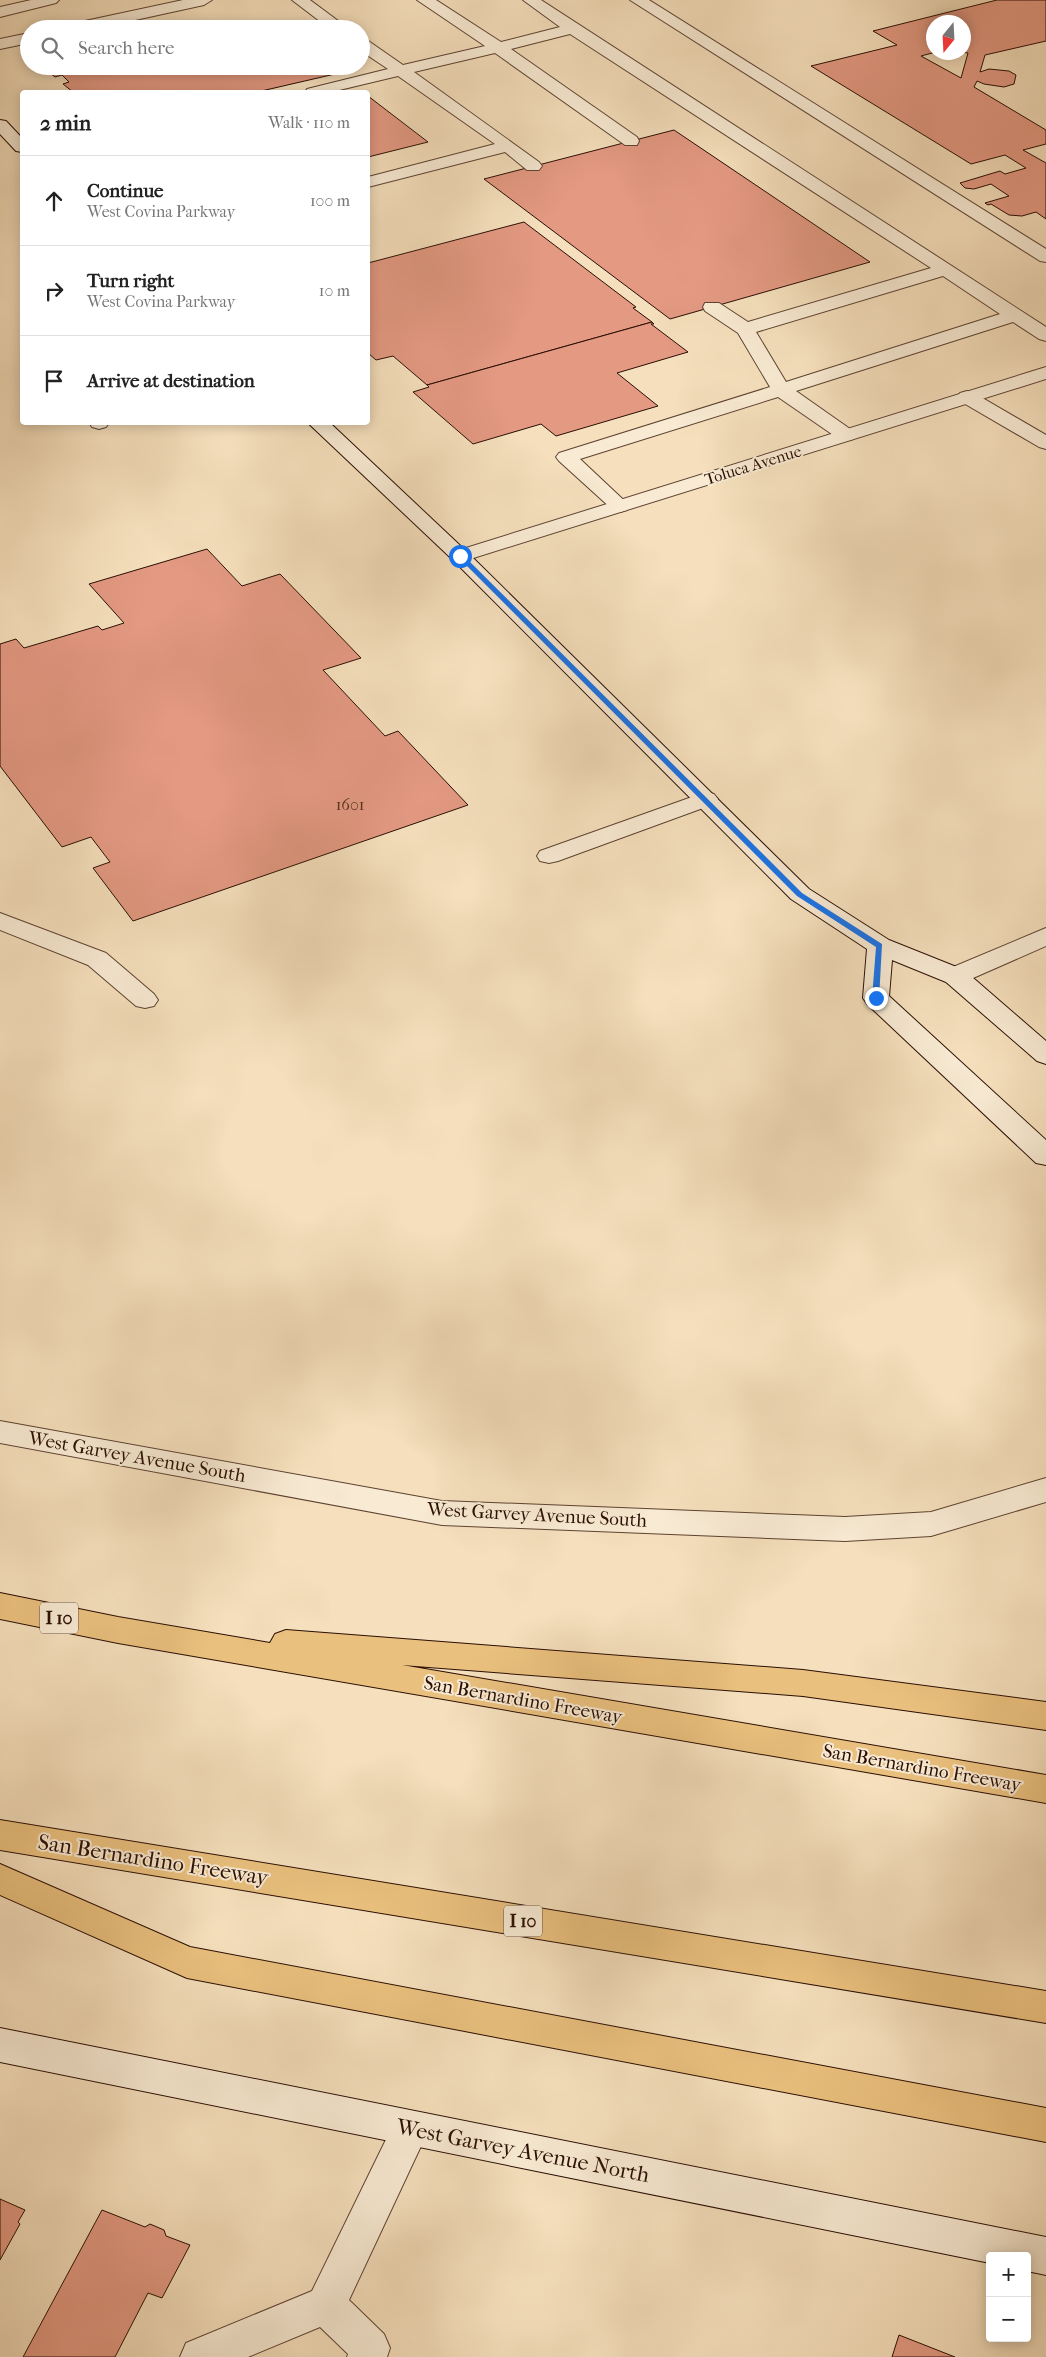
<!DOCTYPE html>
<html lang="en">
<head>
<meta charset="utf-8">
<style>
  body { margin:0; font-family:"IM FELL French Canon",serif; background:#f6f6f6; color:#222 }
  .controls { position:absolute; right:15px; bottom:15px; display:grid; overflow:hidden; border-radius:5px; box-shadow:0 2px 12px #0003 }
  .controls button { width:45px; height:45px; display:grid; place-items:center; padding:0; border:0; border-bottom:1px solid #e0e0e0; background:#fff; color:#222; font:25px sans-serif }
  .compass { position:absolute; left:926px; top:15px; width:45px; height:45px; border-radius:50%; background:#fff; box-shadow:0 2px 12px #0003; rotate:198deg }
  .stop { position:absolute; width:15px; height:15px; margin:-11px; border:4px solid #1a73e8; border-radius:50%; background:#fff }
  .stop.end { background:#1a73e8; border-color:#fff; box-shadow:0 1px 5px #0008 }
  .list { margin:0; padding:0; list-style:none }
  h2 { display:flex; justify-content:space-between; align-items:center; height:65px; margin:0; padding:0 20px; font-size:21px }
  h2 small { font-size:16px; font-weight:400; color:#767676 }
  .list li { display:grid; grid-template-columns:32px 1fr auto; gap:15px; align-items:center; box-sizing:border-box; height:90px; padding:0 20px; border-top:1px solid #e0e0e0 }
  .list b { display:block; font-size:19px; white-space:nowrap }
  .list p { margin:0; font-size:16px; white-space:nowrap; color:#767676 }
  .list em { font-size:16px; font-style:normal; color:#767676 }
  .icon { flex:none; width:28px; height:28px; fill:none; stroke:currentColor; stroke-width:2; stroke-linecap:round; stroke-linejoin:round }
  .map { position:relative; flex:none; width:1046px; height:2357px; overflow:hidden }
  .search { position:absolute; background:#fff; box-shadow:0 2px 12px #0003; left:20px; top:20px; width:350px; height:55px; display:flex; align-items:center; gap:12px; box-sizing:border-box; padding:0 18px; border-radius:28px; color:#767676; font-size:19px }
  .panel { position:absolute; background:#fff; box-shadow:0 2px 12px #0003; left:20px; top:90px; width:350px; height:335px; border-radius:5px }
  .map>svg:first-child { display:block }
</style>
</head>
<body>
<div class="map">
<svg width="1046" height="2357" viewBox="0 0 1046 2357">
  <rect width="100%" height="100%" fill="#f5dfbc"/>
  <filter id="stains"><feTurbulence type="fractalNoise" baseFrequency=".004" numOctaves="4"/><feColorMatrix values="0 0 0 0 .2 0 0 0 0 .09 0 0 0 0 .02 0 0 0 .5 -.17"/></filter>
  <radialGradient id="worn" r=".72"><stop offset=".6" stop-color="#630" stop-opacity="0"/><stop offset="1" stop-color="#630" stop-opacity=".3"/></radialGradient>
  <g fill="#e39982" stroke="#2a0e03" fill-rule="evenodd">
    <path d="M997,0H1046V41L985,55L980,72L989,69L1009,71L1016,75L1014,84L1004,87L984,84L977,81L974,87L1046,130V144L1023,150L1046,163V219L1036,212L1022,216L1009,215L991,204L988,205L985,203L1009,196L991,184L974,189L965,188L960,183L1000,171L1005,174L1026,168L1005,155L971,164L811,66L897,45L873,31ZM934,22H964V52H959L968,53L961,78L921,56L936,52H934Z"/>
    <polygon points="266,22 275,29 236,29"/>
    <polygon points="70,66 325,66 335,74 257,92 73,92 63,84 69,82 62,75 55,77 48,71"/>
    <polygon points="368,96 428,142 368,157"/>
    <polygon points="674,130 870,262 670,319 484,179"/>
    <polygon points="524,222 636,307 633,308 652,322 427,385 393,356 376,360 368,353 368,263"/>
    <polygon points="652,322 654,324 651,324 688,352 617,373 658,406 556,436 541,424 473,444 413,392 429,387 427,385"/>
    <polygon points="207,549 242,586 280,574 361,658 323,670 385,736 398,731 468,805 133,921 93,868 110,862 91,837 62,847 0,766 0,644 16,639 24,648 98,626 102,630 124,623 89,584"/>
    <polygon points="0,2199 25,2210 18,2222 20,2224 0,2260"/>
    <polygon points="102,2210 145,2227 150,2224 164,2230 166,2236 190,2245 162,2298 148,2293 115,2357 23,2357"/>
    <polygon points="899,2335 955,2357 892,2357"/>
  </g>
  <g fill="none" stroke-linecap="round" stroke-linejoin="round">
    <g stroke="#5d4231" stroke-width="2">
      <g id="lane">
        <polygon points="31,0 59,0 56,3 0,17 0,7"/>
        <polygon points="183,0 212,0 204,5 94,29 63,29 71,24"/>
        <polygon points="292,0 310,0 349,29 330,29"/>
        <path d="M417,0H436L501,42L560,27L523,0H541L1046,327V341L1039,339L1013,322L796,391L853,431L856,435L853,439L846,441L839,439L778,397L580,459L630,506L627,510L620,512L613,510L559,461L556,457L559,453L770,387L738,333L705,311L703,307L705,303H719L748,322L931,268L570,34L511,49L637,137L639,141L637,145H625L495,53L414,72L539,162L542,166L539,170H527L505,152L368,187V177L495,144L398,76L331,92H305L307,89L388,69L361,51V38L367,40L403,65L485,46ZM943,276L1000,314L786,382L756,332Z"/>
        <polygon points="630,0 649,0 1046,249 1046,262 1040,261"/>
        <polygon points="29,33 29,43 0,49 0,39"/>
        <polygon points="967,391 974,393 1046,435 1046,449 1039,447 960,401 957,397 960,393"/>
        <polygon points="89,422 109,422 109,423 106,427 99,429 92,427"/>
        <polygon points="706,792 714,794 718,799 714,804 558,861 549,863 540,861 537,856 540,851"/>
        <polygon points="0,913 106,953 154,994 158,1000 154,1006 145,1008 136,1006 88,965 0,930"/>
        <polygon points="1046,928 1046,946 964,982 955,984 946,982 942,976 946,970"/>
        <polygon points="410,2112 423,2117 429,2129 349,2300 384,2334 390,2348 387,2357 347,2357 348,2354 320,2327 248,2357 180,2357 186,2343 312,2291 397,2117"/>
      </g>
    </g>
    <g stroke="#5d4231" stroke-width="2">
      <g id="street">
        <polygon points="1046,367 1046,379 467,560 460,562 453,560 449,556 453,552"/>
        <polygon points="0,1421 442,1501 845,1517 931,1512 1046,1478 1046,1502 931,1536 845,1541 442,1525 0,1443"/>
      </g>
    </g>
    <g stroke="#2a0e03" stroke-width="2">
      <g id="secondary">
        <polygon points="0,120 6,121 22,138 22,152 16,151 0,134"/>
        <polygon points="307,422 329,422 467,552 809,889 889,940 964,970 1046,1041 1046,1064 1037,1061 946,982 892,960 889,996 1046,1140 1046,1165 1036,1163 867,1004 863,998 867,949 791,899 453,560"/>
        <polygon points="0,2028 1046,2237 1046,2275 1027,2271 1027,2256 990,2256 990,2263 0,2062"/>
      </g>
    </g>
    <g stroke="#2a0e03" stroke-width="2">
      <g id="highway">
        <polygon points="0,1593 118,1617 270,1643 275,1634 286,1630 803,1670 1046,1702 1046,1730 803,1696 402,1665 1046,1775 1046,1803 118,1643 0,1619"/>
        <polygon points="0,1820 1046,1991 1046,2023 0,1850"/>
        <polygon points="0,1864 190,1947 1046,2108 1046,2142 187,1978 0,1895"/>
      </g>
    </g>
    <use href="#lane" fill="#f8ead3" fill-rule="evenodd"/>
    <use href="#street" fill="#f8ead3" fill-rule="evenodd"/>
    <use href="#secondary" fill="#f8ead3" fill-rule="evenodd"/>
    <use href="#highway" fill="#eac07e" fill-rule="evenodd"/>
  </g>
  <polygon fill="#1a73e8" points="458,555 463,555 802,893 882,944 879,1000 872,998 876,947 797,896 458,557"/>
  <g text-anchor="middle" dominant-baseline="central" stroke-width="4" stroke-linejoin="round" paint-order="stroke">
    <g font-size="16" fill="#2a0e03" stroke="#f8ead3">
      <text transform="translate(753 465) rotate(-17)">Toluca Avenue</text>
    </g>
    <g font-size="16" fill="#583123">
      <text x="350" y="804">1601</text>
    </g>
    <g fill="#f8ead3" stroke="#685041" stroke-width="1">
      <rect x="40" y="1602.5" width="38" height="31" rx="4"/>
      <rect x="504" y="1905.5" width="38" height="31" rx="4"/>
    </g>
    <g font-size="18" font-weight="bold" fill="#2a0e03">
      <text x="59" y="1618">I 10</text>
      <text x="523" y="1921">I 10</text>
    </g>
    <g font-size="19" fill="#2a0e03" stroke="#f8ead3">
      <text transform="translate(137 1457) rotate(10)">West Garvey Avenue South</text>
      <text transform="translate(537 1515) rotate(3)">West Garvey Avenue South</text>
      <text transform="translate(523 1700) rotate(10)">San Bernardino Freeway</text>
      <text transform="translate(922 1768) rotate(10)">San Bernardino Freeway</text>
    </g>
    <g font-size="22" fill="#2a0e03" stroke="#f8ead3">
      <text transform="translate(153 1860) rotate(9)">San Bernardino Freeway</text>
      <text transform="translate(523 2151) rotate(11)">West Garvey Avenue North</text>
    </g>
  </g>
  <rect width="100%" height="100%" filter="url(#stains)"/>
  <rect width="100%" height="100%" fill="url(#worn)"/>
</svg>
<div class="controls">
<button>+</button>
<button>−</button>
</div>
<svg class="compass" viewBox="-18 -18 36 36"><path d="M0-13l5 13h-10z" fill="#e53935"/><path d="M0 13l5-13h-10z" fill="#767676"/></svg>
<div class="stop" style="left:460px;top:556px"></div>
<div class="stop end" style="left:876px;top:998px"></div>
<div class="search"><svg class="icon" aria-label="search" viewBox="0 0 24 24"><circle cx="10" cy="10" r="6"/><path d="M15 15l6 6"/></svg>Search here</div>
<section class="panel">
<h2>2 min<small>Walk · 110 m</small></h2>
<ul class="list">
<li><svg class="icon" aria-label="ahead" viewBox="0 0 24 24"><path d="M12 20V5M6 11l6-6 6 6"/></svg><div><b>Continue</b><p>West Covina Parkway</p></div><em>100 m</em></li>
<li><svg class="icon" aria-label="right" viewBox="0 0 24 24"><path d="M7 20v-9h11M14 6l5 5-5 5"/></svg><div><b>Turn right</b><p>West Covina Parkway</p></div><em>10 m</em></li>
<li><svg class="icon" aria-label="arrive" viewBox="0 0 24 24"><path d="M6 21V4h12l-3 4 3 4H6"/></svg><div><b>Arrive at destination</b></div></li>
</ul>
</section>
</div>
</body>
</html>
